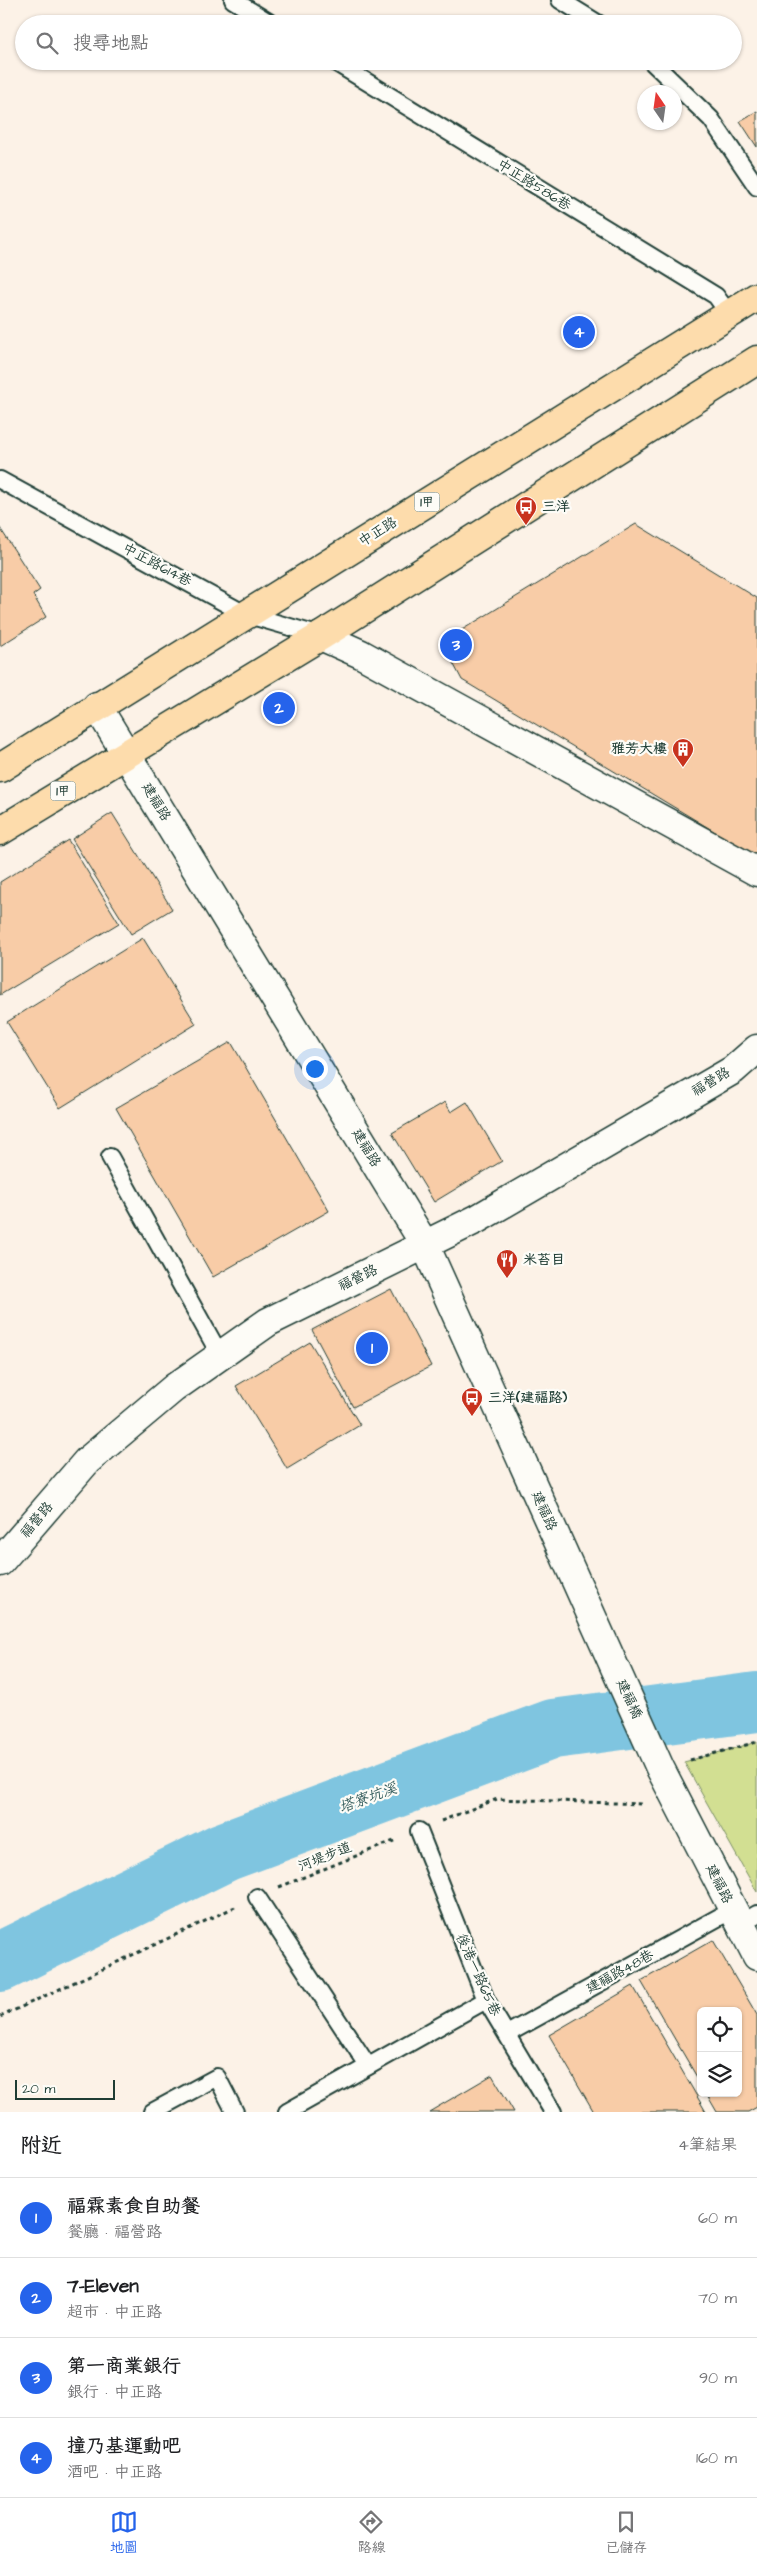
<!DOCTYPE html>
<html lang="zh-TW">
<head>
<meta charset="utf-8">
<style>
  body { margin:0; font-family:"Architects Daughter","LXGW WenKai TC",sans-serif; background:#f2f2f2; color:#202124 }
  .controls { position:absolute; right:15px; bottom:15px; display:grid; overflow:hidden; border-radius:8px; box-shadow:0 1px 4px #0004 }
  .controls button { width:45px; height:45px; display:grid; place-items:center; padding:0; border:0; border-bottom:1px solid #e0e0e0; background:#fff; color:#202124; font:25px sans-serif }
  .compass { position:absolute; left:637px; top:85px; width:45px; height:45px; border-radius:50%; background:#fff; box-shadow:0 1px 4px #0004; rotate:347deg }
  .scale { position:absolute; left:15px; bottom:12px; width:100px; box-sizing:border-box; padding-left:5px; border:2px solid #1f3d34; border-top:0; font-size:14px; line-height:18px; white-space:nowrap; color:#1f3d34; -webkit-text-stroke:4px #fdfcf7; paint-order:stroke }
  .you { position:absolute; left:314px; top:1068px; width:18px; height:18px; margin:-12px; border:4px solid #fff; border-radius:50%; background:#1a73e8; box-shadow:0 0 0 8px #1a73e833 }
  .badge { display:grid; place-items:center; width:32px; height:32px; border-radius:50%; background:#2563eb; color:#fff; font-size:16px; font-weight:700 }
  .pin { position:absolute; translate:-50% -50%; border:2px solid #fff; box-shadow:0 1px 5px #0006 }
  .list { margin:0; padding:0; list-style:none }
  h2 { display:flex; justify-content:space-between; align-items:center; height:65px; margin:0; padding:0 20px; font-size:21px }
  h2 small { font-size:16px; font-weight:400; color:#757577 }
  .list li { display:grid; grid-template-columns:32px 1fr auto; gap:15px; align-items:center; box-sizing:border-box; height:80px; padding:0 20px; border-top:1px solid #e0e0e0 }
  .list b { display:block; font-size:19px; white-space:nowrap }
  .list p { margin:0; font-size:16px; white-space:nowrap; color:#757577 }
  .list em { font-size:16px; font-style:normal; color:#757577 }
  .icon { flex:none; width:28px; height:28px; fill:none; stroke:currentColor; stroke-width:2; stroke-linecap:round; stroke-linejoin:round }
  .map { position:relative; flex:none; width:757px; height:2112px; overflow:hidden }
  .search { position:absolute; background:#fff; box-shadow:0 1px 4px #0004; left:15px; right:15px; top:15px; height:55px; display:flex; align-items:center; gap:12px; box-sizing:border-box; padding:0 18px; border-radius:28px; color:#757577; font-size:19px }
  .sheet { height:385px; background:#fff }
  nav { display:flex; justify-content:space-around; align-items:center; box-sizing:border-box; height:70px; border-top:1px solid #e0e0e0; background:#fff; font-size:14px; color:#757577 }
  nav a { display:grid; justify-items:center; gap:2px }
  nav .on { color:#2563eb }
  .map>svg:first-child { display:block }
</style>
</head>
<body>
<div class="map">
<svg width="757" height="2112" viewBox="0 0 757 2112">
  <rect width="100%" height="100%" fill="#fcf2e7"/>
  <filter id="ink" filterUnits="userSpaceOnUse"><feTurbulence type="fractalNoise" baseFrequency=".02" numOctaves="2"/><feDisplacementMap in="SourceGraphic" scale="10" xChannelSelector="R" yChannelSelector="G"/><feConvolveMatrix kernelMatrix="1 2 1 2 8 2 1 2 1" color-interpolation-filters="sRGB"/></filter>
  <g filter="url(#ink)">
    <polygon fill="#d2df92" stroke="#788e63" points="757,1742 757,1892 684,1762"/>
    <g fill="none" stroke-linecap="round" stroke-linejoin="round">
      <polyline stroke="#7fc5e0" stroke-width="60" points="0,1962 224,1852 553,1729 757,1702"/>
    </g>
    <g fill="#f8cca7" stroke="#1f3d34">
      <polygon points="757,111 757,147 740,121"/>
      <polygon points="636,524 757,598 757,857 462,680 442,642"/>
      <polygon points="0,528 40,590 33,595 46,617 0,646"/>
      <polygon points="112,813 172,909 131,934 72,839"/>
      <polygon points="68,840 119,923 0,995 0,882"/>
      <polygon points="143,938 196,1024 60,1108 7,1022"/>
      <polygon points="231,1042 329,1211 213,1277 116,1108"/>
      <polygon points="445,1102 451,1112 467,1102 502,1161 434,1202 392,1133"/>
      <polygon points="391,1289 431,1366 353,1407 312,1330"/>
      <polygon points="310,1342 360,1425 287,1469 236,1386"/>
      <polygon points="713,1940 757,2015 757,2107 748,2112 717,2112 706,2093 738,2093 738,2011 701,2011 701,2084 641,1981"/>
      <polygon points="633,1986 706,2112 594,2112 549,2035"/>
      <polygon points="492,2075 514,2112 429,2112"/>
    </g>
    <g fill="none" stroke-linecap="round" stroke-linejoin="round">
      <g stroke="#1f3d34" stroke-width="20">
        <g id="service">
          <polyline points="233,0 272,24"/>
          <polyline points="560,0 599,24"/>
          <polyline points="333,61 716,296 729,314"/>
          <polyline points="651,61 711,119 757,187"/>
          <polyline points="0,480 245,614 321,636"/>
          <polyline points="110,1157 220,1355"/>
          <polyline points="419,1831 486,2000 553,2112"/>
          <polyline points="257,1897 368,2066"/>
          <polyline points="740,1924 757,1914"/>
          <polyline points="507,2034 732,1910"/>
          <polyline points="152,2112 217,2077 235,2112"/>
          <polyline points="287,2112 486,2000"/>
        </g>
      </g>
      <g stroke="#1f3d34" stroke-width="31">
        <g id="minor">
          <polyline points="321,636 361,654 757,872"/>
          <polyline points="97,706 425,1245 660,1768 757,1956"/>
          <polyline points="0,1562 87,1461 174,1388 268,1322 477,1219 733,1070 757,1049"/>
        </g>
      </g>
      <g stroke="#1f3d34" stroke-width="31">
        <g id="primary">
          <polyline points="0,768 757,297"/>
          <polyline points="0,831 321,636 757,360"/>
        </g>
      </g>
      <g stroke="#1f3d34" stroke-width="3" stroke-dasharray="4 4" stroke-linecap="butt">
        <polyline points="690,1760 757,1742"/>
        <polyline points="441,1821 497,1799 643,1804"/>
        <polyline points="279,1887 396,1840"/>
        <polyline points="0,2017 235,1907"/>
      </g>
      <use href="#service" stroke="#fdfcf7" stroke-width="16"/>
      <use href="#minor" stroke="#fdfcf7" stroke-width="28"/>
      <use href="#primary" stroke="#fddcac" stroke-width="28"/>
    </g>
  </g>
  <defs>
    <g id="bus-pin" transform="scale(1.125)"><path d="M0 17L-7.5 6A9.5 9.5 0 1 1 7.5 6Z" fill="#c8321e" stroke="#fdfcf7"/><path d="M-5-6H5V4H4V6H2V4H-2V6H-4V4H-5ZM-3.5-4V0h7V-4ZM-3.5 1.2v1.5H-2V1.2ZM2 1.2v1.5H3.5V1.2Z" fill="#fff"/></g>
    <g id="building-pin" transform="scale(1.125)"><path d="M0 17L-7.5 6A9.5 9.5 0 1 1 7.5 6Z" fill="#c8321e" stroke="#fdfcf7"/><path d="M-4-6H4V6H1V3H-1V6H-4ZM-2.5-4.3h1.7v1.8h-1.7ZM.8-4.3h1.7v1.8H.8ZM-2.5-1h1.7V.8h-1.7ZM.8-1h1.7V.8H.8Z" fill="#fff"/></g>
    <g id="restaurant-pin" transform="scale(1.125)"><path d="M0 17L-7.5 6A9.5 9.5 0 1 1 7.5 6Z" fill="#c8321e" stroke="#fdfcf7"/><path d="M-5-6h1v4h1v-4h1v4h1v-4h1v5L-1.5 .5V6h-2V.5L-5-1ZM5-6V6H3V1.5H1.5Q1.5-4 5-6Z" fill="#fff"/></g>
  </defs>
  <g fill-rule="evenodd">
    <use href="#bus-pin" x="526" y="507"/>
    <use href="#building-pin" x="683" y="749"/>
    <use href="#restaurant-pin" x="507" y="1260"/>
    <use href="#bus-pin" x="472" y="1398"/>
  </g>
  <g text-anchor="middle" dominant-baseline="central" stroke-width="4.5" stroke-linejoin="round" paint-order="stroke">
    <g fill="#fdfcf7" stroke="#62766e" stroke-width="1">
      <rect x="414.5" y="492.5" width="25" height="19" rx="4"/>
      <rect x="50.5" y="781.5" width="25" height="19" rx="4"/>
    </g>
    <g font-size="12" font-weight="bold" fill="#1f3d34">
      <text x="427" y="502">1甲</text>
      <text x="63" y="791">1甲</text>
    </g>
    <g font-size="14" fill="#1f3d34" stroke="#fdfcf7">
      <text transform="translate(534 185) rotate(32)">中正路586巷</text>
      <text transform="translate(378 532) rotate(-32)">中正路</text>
      <text transform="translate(157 565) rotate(28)">中正路614巷</text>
      <text transform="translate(156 802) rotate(59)">建福路</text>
      <text transform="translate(711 1082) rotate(-31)">福營路</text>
      <text transform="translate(366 1148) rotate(59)">建福路</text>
      <text transform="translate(358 1278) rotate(-26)">福營路</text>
      <text transform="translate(544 1511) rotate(66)">建福路</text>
      <text transform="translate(37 1520) rotate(-50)">福營路</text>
      <text transform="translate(629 1699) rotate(65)">建福橋</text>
      <text transform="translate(325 1857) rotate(-22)">河堤步道</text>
      <text transform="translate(719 1884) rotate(63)">建福路</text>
      <text transform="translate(620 1972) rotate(-29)">建福路48巷</text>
      <text transform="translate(478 1975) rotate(66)">後港一路65巷</text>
    </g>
    <g font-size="14" font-weight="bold" fill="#1f3d34" stroke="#fdfcf7" text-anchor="start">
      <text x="542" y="507">三洋</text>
      <text x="667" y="749" text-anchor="end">雅芳大樓</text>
      <text x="523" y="1260">米苔目</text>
      <text x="488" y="1398">三洋(建福路)</text>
    </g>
    <g font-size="15" font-style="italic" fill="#375f5f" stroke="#fdfcf7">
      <text transform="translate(368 1798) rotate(-20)">塔寮坑溪</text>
    </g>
  </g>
</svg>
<div class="controls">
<button><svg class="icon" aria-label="locate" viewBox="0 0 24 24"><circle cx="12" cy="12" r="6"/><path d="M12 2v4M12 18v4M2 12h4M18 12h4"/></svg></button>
<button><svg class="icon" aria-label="layers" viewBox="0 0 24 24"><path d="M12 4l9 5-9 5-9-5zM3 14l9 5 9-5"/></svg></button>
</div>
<svg class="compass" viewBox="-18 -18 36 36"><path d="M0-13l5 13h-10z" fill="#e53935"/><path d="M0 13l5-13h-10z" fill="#757577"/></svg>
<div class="scale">20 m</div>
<div class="you"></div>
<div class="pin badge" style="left:372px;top:1348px">1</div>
<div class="pin badge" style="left:279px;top:708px">2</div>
<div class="pin badge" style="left:456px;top:645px">3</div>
<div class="pin badge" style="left:579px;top:332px">4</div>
<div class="search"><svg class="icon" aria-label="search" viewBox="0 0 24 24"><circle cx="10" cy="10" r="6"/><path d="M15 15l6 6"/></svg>搜尋地點</div>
</div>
<section class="sheet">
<h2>附近<small>4筆結果</small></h2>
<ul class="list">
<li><span class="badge">1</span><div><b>福霖素食自助餐</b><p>餐廳 · 福營路</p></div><em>60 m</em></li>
<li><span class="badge">2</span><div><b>7-Eleven</b><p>超市 · 中正路</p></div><em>70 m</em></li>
<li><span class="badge">3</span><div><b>第一商業銀行</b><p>銀行 · 中正路</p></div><em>90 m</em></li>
<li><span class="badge">4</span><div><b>撞乃基運動吧</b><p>酒吧 · 中正路</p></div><em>160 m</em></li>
</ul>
</section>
<nav>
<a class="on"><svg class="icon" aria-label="map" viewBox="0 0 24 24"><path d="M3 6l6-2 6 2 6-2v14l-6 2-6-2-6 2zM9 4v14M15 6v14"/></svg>地圖</a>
<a><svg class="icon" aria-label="directions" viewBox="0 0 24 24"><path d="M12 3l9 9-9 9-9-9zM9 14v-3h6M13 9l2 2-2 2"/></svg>路線</a>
<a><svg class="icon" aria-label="saved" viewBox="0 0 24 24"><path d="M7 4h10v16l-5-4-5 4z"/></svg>已儲存</a>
</nav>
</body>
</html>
